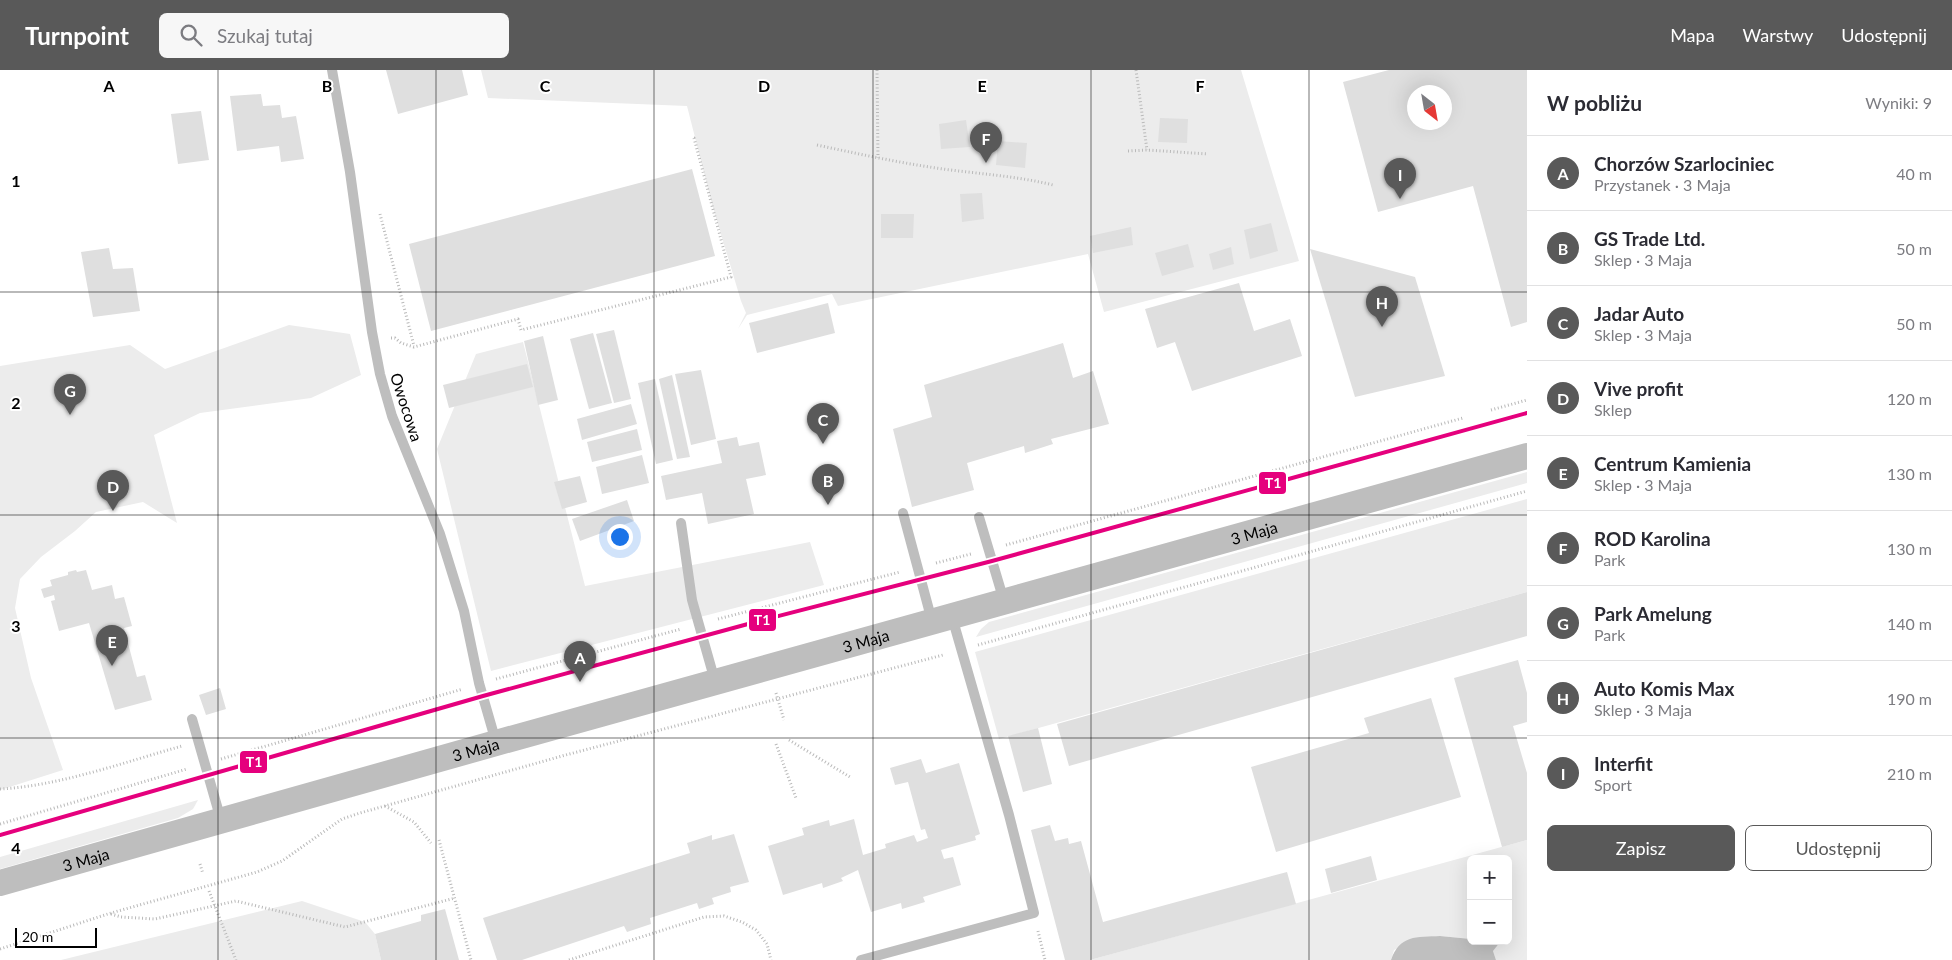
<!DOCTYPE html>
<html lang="pl">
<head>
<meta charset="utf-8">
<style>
  body { margin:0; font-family:Lato,sans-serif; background:#f7f7f7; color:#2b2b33 }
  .controls { position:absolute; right:15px; bottom:15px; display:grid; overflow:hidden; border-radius:8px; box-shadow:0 5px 20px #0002 }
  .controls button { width:45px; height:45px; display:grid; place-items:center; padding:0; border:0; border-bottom:1px solid #e1e1e2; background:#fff; color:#2b2b33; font:25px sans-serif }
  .compass { position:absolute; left:1407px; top:15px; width:45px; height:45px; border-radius:50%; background:#fff; box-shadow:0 5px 20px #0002; rotate:149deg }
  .scale { position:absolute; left:15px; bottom:12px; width:82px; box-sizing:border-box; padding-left:5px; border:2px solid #000; border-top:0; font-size:14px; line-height:18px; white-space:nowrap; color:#000; -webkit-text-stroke:4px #fff; paint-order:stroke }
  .you { position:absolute; left:619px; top:466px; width:18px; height:18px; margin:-12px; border:4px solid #fff; border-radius:50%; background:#1a73e8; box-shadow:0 0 0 8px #1a73e833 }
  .badge { display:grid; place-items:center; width:32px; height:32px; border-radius:50%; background:#595959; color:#fff; font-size:16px; font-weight:700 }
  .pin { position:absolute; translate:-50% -41px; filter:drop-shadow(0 1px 2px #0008) }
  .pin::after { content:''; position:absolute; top:26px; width:18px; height:15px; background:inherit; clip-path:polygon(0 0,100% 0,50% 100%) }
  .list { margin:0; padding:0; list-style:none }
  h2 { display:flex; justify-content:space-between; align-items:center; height:65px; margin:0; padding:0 20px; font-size:21px }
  h2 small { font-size:16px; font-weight:400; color:#7c7c81 }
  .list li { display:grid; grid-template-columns:32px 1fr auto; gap:15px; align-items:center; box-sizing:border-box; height:75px; padding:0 20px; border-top:1px solid #e1e1e2 }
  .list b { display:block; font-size:19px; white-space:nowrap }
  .list p { margin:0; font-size:16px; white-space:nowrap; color:#7c7c81 }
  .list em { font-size:16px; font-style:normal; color:#7c7c81 }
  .actions { display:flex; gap:10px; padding:15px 20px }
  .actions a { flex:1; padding:11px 0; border:1px solid #595959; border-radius:8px; text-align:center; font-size:18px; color:#595959 }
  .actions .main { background:#595959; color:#fff }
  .icon { flex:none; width:28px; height:28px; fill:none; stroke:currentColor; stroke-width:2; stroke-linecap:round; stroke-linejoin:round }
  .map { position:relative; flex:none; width:1527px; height:890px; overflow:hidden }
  header { display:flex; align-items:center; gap:30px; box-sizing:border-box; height:70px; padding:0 25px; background:#595959; color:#fff }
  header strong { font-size:24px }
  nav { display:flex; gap:28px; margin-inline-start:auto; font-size:18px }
  .search { width:350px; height:45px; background:#f7f7f7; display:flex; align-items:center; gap:12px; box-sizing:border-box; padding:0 18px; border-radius:8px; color:#7c7c81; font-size:19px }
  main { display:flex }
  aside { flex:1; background:#fff }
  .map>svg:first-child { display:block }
</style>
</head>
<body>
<header>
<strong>Turnpoint</strong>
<div class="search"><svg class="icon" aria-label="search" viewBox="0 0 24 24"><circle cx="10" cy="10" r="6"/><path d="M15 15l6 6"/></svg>Szukaj tutaj</div>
<nav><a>Mapa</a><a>Warstwy</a><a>Udostępnij</a></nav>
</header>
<main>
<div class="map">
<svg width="1527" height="890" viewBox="0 0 1527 890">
  <rect width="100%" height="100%" fill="#fff"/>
  <g fill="#ececec">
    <polygon points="481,0 1241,0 1299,191 1104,242 1088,184 838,236 832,224 747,245 738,259 746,243 741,231 712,134 687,36 488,28"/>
    <polygon points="289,255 350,264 361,305 311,328 200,343 154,365 177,453 143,432 96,442 75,461 41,487 20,509 15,538 31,608 63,700 0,720 0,296 130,275 165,299"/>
    <polygon points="523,272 585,516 810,472 824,515 491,601 437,379 476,284"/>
    <polygon points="1527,402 1527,413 976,567 981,559 989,552"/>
    <polygon points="1527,429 1527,522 999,669 975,582"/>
    <polygon points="198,730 193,739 178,748 0,799 0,787"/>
    <polygon points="1527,770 1527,890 1496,890 1493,881 1501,871 1508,871 1508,789 1471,789 1471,869 1440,866 1421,867 1394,880 1391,890 1090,890"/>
    <polygon points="302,831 365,852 375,864 381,890 61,890"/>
  </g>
  <path fill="#bfbfbf" d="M1440,866L1471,869V871H1501L1493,881L1496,890H1391C1400,865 1416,867 1440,866Z"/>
  <g fill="#dfdfdf" fill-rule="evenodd">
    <polygon points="386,0 462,0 468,25 398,44"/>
    <path d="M1389,0H1527V252L1511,257L1473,116L1378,142L1343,12ZM1414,22H1444V52H1414Z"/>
    <polygon points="261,24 263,36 280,35 282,48 296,46 304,89 281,92 279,76 237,81 230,26"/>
    <polygon points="201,41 209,90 178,94 171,44"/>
    <polygon points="1160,48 1188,49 1187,73 1158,72"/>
    <polygon points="966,50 970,77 941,79 939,54"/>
    <polygon points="998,71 1027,73 1025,98 996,95"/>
    <polygon points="692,99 715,186 431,261 409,174"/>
    <polygon points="982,123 984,149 962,152 960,124"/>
    <polygon points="881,144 914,144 913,168 881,168"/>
    <polygon points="1271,153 1278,181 1250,189 1244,160"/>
    <polygon points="1131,157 1133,175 1093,183 1090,166"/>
    <polygon points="1188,174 1194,197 1162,206 1155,183"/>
    <polygon points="1231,177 1234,194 1213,200 1209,184"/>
    <polygon points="109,178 113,199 133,198 140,241 93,247 81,182"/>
    <polygon points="1310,179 1415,207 1445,306 1355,327"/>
    <polygon points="1239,213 1254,261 1290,249 1302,286 1192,321 1175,272 1157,278 1145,239"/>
    <polygon points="828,233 835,263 757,283 749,253"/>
    <polygon points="614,260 631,329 614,333 596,264"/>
    <polygon points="593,263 612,333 589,339 570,269"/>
    <polygon points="543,266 558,330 538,335 524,271"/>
    <polygon points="1063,273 1073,308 1093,301 1109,354 1051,369 1053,374 1025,383 1024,376 967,393 974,420 912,437 893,359 932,347 924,315"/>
    <polygon points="527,294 533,317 449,338 443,315"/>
    <polygon points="701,300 716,369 691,375 675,304"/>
    <polygon points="672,305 690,387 677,389 659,309"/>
    <polygon points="655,309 673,390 656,394 638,313"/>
    <polygon points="631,334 637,354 582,370 577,349"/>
    <polygon points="637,359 642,380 592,392 587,372"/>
    <polygon points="737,367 739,376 759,372 766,405 746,409 754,444 708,454 702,423 666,430 661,406 722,393 717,371"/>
    <polygon points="642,385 649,413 602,424 596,397"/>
    <polygon points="580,406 587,432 562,439 554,412"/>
    <polygon points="627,430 634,451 580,471 572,449"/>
    <polygon points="76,500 77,502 86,500 92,520 112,515 115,529 124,527 132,556 124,558 137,607 145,605 152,630 115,640 89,553 59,561 51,531 55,530 54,525 44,528 41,519 52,516 50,510 68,505 68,502"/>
    <polygon points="1527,522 1527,566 1069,696 1057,654"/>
    <polygon points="1518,590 1527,623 1527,652 1513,656 1527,703 1527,770 1502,777 1454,608"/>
    <polygon points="220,618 226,639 206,645 199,625"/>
    <polygon points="1431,628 1461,727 1276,782 1251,697 1369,663 1364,648"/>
    <polygon points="1038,658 1052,714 1023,722 1008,666"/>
    <polygon points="921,689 926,703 959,693 980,764 975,766 976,770 941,780 944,789 953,787 961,815 923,827 925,832 902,839 901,833 871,842 858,800 841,808 843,811 823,818 822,813 783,825 768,776 804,765 802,758 829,750 830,756 854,749 863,785 886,778 885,774 914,765 917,772 928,768 925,759 921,760 908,712 895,715 890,698"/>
    <polygon points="1050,755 1055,771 1068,768 1069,774 1081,771 1103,852 1287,802 1296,834 1090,890 1065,890 1031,760"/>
    <polygon points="734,764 749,812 730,817 731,822 712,828 714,834 699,839 697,833 650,848 651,854 627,862 624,856 522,890 497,890 483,848 690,783 687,773 712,765 712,770"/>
    <polygon points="1371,786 1377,810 1331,823 1325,799"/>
    <polygon points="445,839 459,890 381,890 375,864 421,851 421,845"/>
  </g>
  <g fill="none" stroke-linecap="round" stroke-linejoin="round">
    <g stroke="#b9b9b9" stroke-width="3" stroke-dasharray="1 2.5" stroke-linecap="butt">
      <polyline points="877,0 878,88"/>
      <polyline points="1136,0 1147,80"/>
      <path d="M817,75C859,84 900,93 943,99C980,104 1017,106 1053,115"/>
      <polyline points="1128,81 1147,80 1208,84"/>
      <polyline points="380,144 414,276"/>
      <polyline points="391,268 395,268 401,273 414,277 518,249 521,260 731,207 694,68 692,68"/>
      <polyline points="1491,340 1527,330"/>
      <polyline points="1006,475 1463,348"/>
      <polyline points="936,493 971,484"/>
      <polyline points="718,549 900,502"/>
      <polyline points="978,575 1527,421"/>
      <polyline points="496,609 681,559"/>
      <polyline points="776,623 784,650"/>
      <polyline points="789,670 850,707"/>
      <polyline points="776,674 796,728"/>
      <polyline points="221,689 463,619"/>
      <path d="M0,719C59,716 125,692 182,676"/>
      <polyline points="385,736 414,752 431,773"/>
      <polyline points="0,754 187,699"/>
      <polyline points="439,770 471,890"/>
      <polyline points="200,794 203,804"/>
      <polyline points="209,821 236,890"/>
      <polyline points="111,844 121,847 155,849 236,831 345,857 455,828"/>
      <polyline points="1038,861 1045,890"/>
      <polyline points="0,879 111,843 257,802 282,791 342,749 360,743 562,686 943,585"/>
      <polyline points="569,890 704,847 724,846 742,852 756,860 767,874 771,890"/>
    </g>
    <g stroke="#bebebe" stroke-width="10">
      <polyline points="332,0 350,102 372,262 380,304 392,346 440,464 464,541 479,613 496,672"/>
      <polyline points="903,443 932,551"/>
      <polyline points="979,447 1004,531"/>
      <polyline points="681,453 692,530 715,611"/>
      <polyline points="192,649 221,750"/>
      <polyline points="861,890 1034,843 1009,745 952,547"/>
    </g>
    <path stroke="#bebebe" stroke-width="26" id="s1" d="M0,813L496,673L1527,386"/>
    <g stroke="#fff" stroke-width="8">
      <polyline id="tram-1" points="0,765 483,626 759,551 992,491 1527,343"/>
    </g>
    <use href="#tram-1" stroke="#e5007d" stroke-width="4"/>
  </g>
  <path fill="none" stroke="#000" stroke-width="1" stroke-opacity="0.55" d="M218,0V890M436,0V890M654,0V890M873,0V890M1091,0V890M1309,0V890M0,222H1527M0,445H1527M0,668H1527"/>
  <g text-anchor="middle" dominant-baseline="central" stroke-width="4" stroke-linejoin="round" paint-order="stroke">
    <g font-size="16" fill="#000" stroke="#fff">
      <text transform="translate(407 337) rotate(72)">Owocowa</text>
      <text stroke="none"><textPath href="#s1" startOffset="1302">3 Maja</textPath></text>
      <text stroke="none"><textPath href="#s1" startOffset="899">3 Maja</textPath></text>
      <text stroke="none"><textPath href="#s1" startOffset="494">3 Maja</textPath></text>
      <text stroke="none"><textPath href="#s1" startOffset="89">3 Maja</textPath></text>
    </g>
  </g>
  <g font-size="16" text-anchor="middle" font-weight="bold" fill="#000" stroke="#fff" stroke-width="4" stroke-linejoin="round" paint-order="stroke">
    <text x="109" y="22">A</text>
    <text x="327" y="22">B</text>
    <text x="545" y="22">C</text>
    <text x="764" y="22">D</text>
    <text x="982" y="22">E</text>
    <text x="1200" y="22">F</text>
    <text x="16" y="117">1</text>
    <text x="16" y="339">2</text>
    <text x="16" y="562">3</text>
    <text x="16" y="784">4</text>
  </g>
  <g stroke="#fff" stroke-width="2">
    <rect x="1258" y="401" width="29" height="24" rx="5" fill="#e5007d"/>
    <rect x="748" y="538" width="29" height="24" rx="5" fill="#e5007d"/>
    <rect x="239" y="680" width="29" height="24" rx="5" fill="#e5007d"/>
  </g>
  <g font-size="14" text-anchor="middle" font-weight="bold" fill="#fff">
    <text x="1273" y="418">T1</text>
    <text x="762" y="555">T1</text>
    <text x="254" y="697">T1</text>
  </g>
</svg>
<div class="controls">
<button>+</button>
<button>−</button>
</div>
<svg class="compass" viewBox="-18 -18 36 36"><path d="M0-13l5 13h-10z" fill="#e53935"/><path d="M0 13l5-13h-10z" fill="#7c7c81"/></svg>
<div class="scale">20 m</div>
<div class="you"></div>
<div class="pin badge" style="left:580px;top:612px">A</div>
<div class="pin badge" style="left:828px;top:435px">B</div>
<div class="pin badge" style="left:823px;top:374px">C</div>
<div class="pin badge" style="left:113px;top:441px">D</div>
<div class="pin badge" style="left:112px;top:596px">E</div>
<div class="pin badge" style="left:986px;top:93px">F</div>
<div class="pin badge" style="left:70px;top:345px">G</div>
<div class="pin badge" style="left:1382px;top:257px">H</div>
<div class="pin badge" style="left:1400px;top:129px">I</div>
</div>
<aside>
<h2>W pobliżu<small>Wyniki: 9</small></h2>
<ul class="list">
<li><span class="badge">A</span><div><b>Chorzów Szarlociniec</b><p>Przystanek · 3 Maja</p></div><em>40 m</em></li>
<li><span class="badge">B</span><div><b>GS Trade Ltd.</b><p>Sklep · 3 Maja</p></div><em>50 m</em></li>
<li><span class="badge">C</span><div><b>Jadar Auto</b><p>Sklep · 3 Maja</p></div><em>50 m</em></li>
<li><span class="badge">D</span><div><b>Vive profit</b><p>Sklep</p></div><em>120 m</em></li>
<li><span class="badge">E</span><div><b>Centrum Kamienia</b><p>Sklep · 3 Maja</p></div><em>130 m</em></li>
<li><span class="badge">F</span><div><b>ROD Karolina</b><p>Park</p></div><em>130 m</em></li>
<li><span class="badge">G</span><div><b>Park Amelung</b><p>Park</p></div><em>140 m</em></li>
<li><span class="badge">H</span><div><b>Auto Komis Max</b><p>Sklep · 3 Maja</p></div><em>190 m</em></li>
<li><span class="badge">I</span><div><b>Interfit</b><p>Sport</p></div><em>210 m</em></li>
</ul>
<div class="actions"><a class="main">Zapisz</a><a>Udostępnij</a></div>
</aside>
</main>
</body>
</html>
